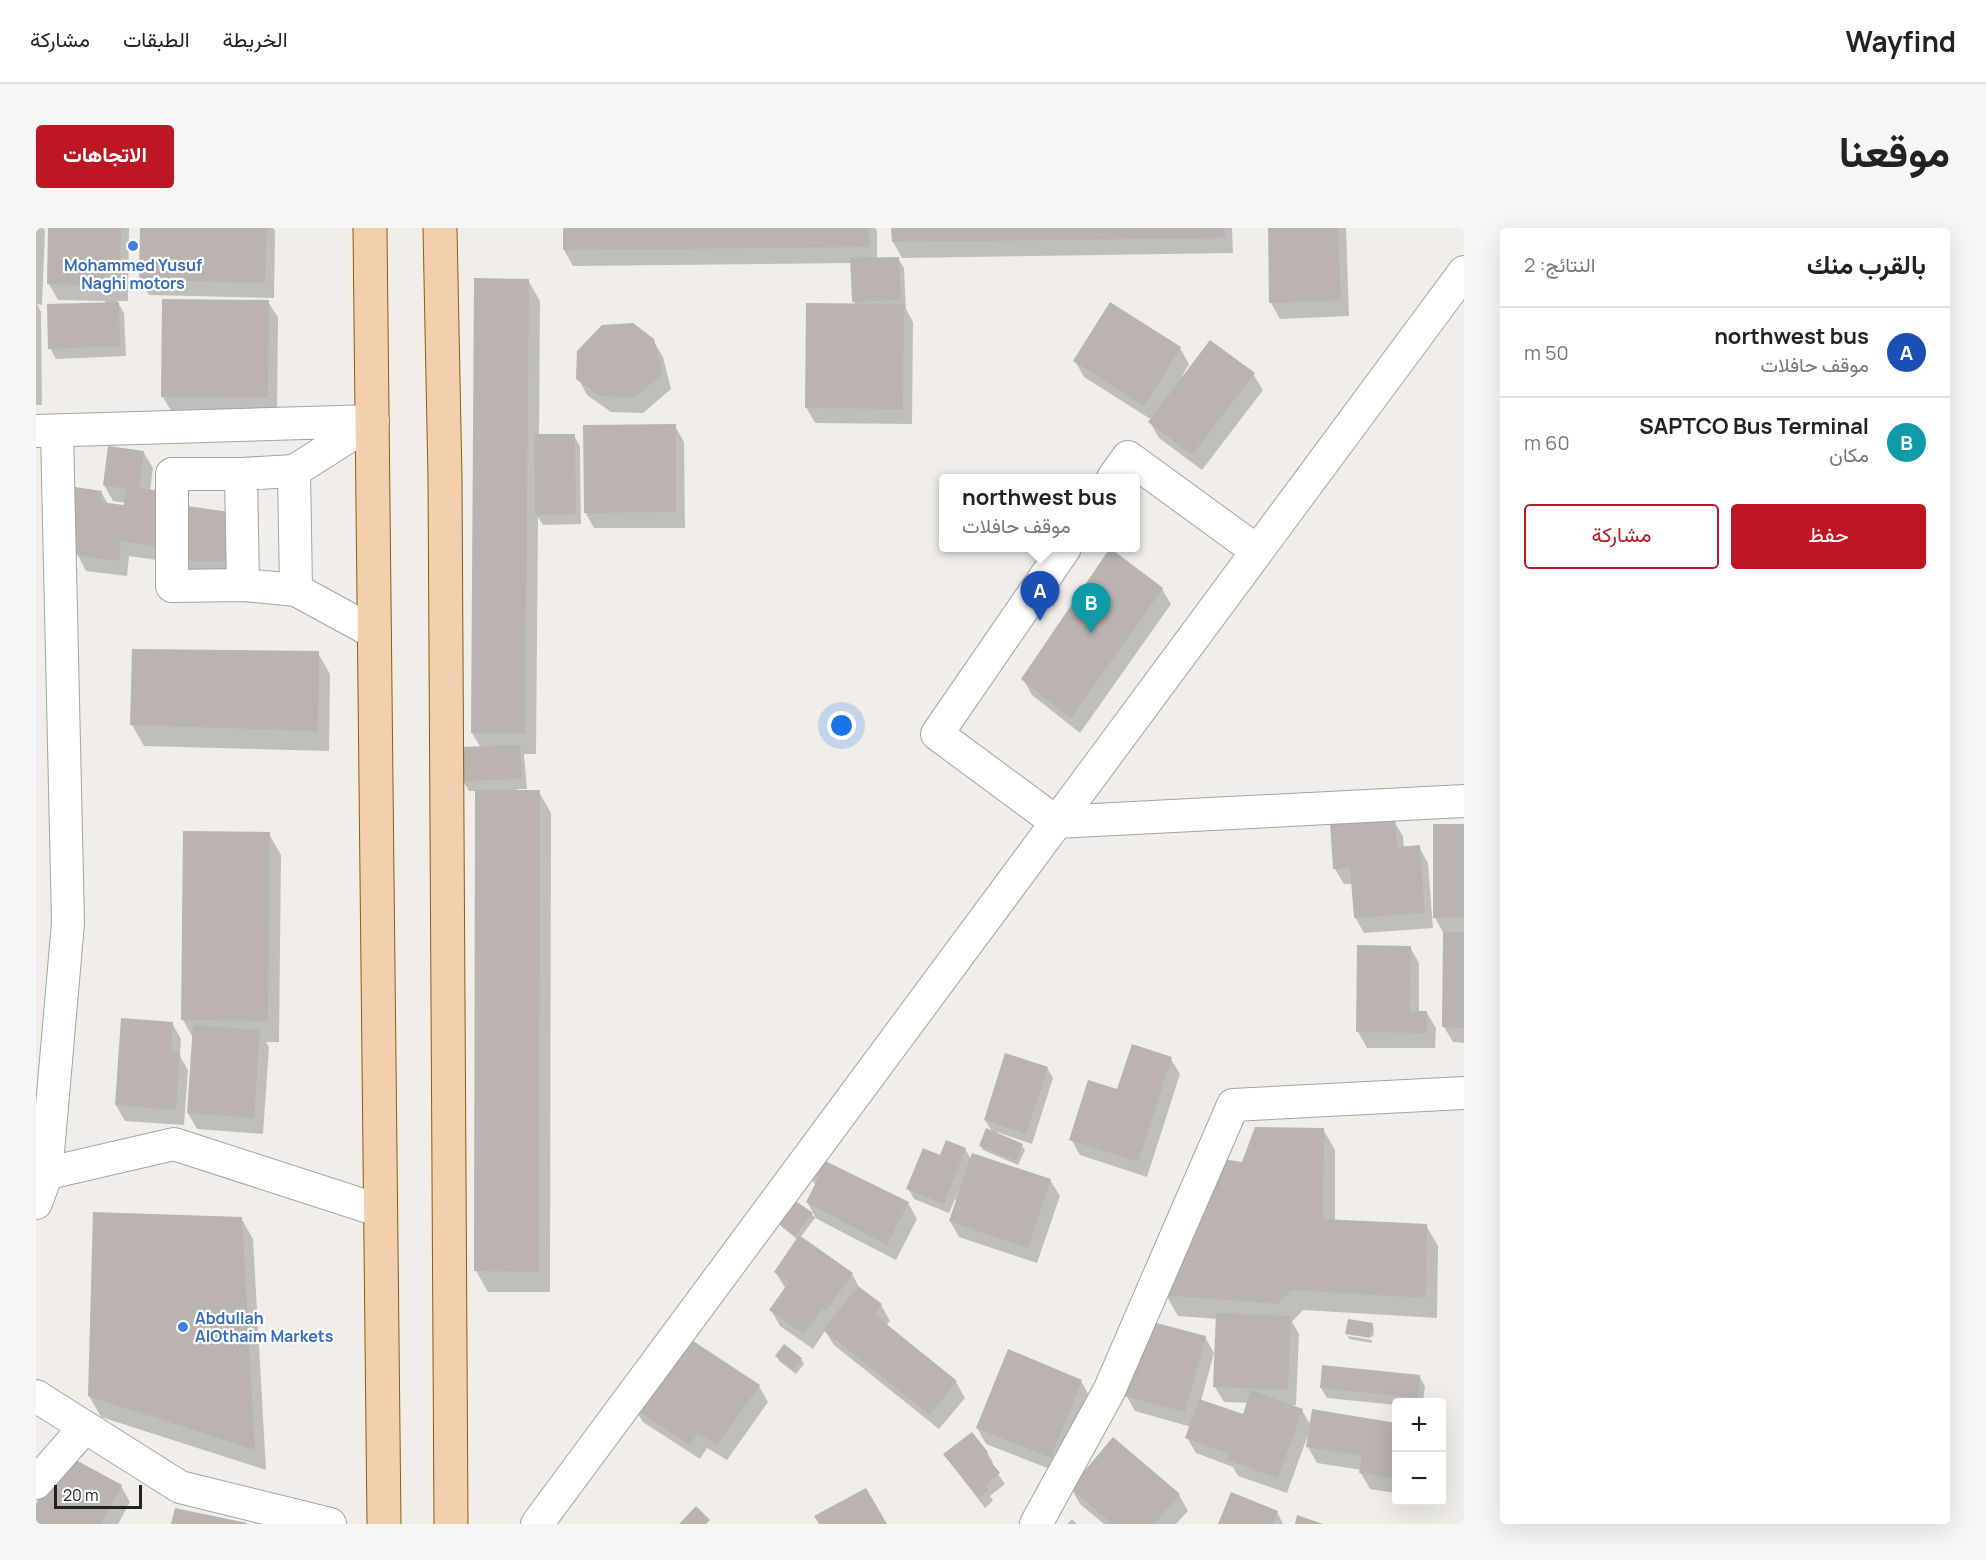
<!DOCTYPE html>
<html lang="ar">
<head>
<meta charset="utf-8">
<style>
  body { margin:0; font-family:Manrope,Vazirmatn,sans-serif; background:#f6f6f6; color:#222; direction:rtl }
  .controls { position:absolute; right:18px; bottom:18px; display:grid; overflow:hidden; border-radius:6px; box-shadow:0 6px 24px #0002 }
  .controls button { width:54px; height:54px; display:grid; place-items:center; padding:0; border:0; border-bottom:2px solid #e0e0e0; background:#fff; color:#222; font:30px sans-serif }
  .scale { position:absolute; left:18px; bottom:15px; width:88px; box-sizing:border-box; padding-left:6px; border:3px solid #222; border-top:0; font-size:16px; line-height:21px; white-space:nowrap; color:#222; -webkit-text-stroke:4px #fff; paint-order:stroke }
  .you { position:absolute; left:806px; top:498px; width:21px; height:21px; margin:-15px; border:4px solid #fff; border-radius:50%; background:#1a73e8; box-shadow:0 0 0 9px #1a73e833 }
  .badge { display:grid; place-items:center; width:39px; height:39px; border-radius:50%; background:#bd1723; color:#fff; font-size:20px; font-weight:700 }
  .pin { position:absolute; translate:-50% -50px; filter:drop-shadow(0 2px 3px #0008) }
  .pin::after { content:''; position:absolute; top:32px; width:21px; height:18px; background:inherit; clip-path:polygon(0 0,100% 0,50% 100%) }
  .popup { position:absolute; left:903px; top:246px; width:201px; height:78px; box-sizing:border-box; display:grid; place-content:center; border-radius:6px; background:#fff; filter:drop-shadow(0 2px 4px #0005); font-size:20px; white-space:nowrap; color:#767676 }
  .popup b { font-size:22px; color:#222 }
  .popup::after { content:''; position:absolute; left:50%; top:100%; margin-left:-12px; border:12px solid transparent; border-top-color:#fff }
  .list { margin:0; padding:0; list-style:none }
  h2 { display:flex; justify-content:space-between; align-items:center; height:78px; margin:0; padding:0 24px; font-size:26px }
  h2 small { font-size:20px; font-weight:400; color:#767676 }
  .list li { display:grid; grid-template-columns:39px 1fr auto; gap:18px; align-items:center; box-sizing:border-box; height:90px; padding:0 24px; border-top:2px solid #e0e0e0 }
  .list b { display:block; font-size:22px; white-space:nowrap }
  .list p { margin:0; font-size:20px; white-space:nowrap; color:#767676 }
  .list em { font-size:20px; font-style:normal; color:#767676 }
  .actions { display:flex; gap:12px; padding:18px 24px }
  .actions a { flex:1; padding:14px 0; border:2px solid #bd1723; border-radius:6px; text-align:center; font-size:21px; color:#bd1723 }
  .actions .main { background:#bd1723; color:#fff }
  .map { position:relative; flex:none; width:1428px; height:1296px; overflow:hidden; direction:ltr; border-radius:6px }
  header { display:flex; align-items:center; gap:36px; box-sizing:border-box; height:84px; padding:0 30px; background:#fff; border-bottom:2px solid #e0e0e0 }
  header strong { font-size:28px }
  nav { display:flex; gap:33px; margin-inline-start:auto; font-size:21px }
  .intro { display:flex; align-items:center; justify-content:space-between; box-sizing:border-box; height:144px; padding:0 36px }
  h1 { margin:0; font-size:42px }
  .button { padding:15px 27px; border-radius:6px; background:#bd1723; color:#fff; font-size:21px; font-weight:700 }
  main { display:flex; gap:36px; padding:0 36px }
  aside { flex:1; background:#fff; border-radius:6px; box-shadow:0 6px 24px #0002 }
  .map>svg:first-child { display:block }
</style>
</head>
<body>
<header>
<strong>Wayfind</strong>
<nav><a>الخريطة</a><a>الطبقات</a><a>مشاركة</a></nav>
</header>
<div class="intro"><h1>موقعنا</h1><a class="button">الاتجاهات</a></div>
<main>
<aside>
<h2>بالقرب منك<small>النتائج: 2</small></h2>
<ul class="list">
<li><span class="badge" style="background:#1a4fb4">A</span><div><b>northwest bus</b><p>موقف حافلات</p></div><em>50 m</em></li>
<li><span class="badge" style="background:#0f9aa8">B</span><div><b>SAPTCO Bus Terminal</b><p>مكان</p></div><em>60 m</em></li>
</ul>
<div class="actions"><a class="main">حفظ</a><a>مشاركة</a></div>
</aside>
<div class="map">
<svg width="1428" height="1296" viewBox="0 0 1428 1296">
  <rect width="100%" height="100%" fill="#f1eeea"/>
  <g fill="#0003">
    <polygon points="0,0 7,0 9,3 6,77 1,76 5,84 6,177 0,177"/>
    <polygon points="13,0 93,0 92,73 81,73 88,85 90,128 20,131 14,120 69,75 69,73 22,72 13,56"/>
    <polygon points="105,0 237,0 239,3 238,70 113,67 104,52"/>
    <polygon points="528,0 839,0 841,3 841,31 862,30 868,40 870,81 877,94 876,196 779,195 770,179 820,77 818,74 816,35 537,38 528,22"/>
    <polygon points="857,0 1196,0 1197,25 866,30 857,14"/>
    <polygon points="1233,0 1310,0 1313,88 1244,91 1235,75"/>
    <polygon points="492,52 504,73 503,208 538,208 544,218 545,296 507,297 502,289 500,526 488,526 491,561 481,561 481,564 503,564 515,585 514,1064 452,1064 440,1043 441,563 433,563 427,553 445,520 436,505"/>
    <polygon points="232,74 242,89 241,185 136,184 126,168"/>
    <polygon points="1074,77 1144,120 1153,136 1146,148 1148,150 1217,146 1227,162 1166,242 1123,210 1114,194 1116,192 1048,149 1039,133"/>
    <polygon points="617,112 627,129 635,161 607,185 575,184 551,167 542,150"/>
    <polygon points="639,198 648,214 649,300 558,300 549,284"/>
    <polygon points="108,225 117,240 114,263 128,333 93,328 91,348 50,343 33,310 65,264 72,276 89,279 90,275 77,273 68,257"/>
    <polygon points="199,296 199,343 150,343 144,332"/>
    <polygon points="1126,361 1135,376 1044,505 996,467 987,451"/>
    <polygon points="98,423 282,425 294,446 293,523 108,518 96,497"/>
    <polygon points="1358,593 1367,608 1368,620 1383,619 1392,635 1397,700 1328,705 1319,689 1317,656 1308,656 1299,641"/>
    <polygon points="1428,597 1428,815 1417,814 1408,799 1408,706 1399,690"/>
    <polygon points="233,606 245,627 243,814 230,814 233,819 227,906 161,901 152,885 157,810 147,792"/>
    <polygon points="1374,719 1383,735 1383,784 1391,785 1400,800 1399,820 1331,820 1322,804"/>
    <polygon points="136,795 145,811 144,828 152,842 148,897 89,893 80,877"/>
    <polygon points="1135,831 1144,846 1111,949 1044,927 1035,911"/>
    <polygon points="1011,840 1017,850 996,916 961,904 960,906 986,918 989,922 982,937 947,922 945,918 957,905 949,892"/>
    <polygon points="1287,901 1299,922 1299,993 1390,997 1402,1018 1401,1090 1267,1082 1256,1094 1263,1106 1260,1177 1253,1177 1266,1182 1275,1198 1278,1183 1360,1196 1360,1265 1334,1261 1325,1245 1326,1242 1281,1235 1272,1219 1273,1204 1251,1265 1202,1248 1197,1239 1160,1225 1151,1210 1155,1199 1099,1183 1090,1167 1169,1109 1178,1125 1165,1173 1207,1188 1212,1175 1188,1174 1179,1159 1182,1091 1142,1088 1130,1067 1207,935"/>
    <polygon points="929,921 935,931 1014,952 1024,968 1001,1035 923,1009 914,993 921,972 919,971 913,985 878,971 872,960 905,929"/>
    <polygon points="769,941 872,975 881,991 860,1032 779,990 764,1010 816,1046 824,1061 845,1077 854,1093 850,1098 920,1154 929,1170 903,1201 798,1117 789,1103 777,1121 744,1098 735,1082 750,1061 739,1044 762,1012 746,999 743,995 759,974 780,990 771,974 780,958"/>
    <polygon points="205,990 217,1011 230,1242 65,1189 53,1168"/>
    <polygon points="1313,1093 1336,1096 1338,1101 1337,1109 1312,1105 1312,1108 1311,1106"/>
    <polygon points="1312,1108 1336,1112 1336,1115 1313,1111"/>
    <polygon points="748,1118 765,1131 768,1136 760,1146 743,1133 741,1128"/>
    <polygon points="1383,1148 1389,1158 1387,1174 1360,1174 1360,1177 1291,1170 1285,1160"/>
    <polygon points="1045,1153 1054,1169 1024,1245 950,1216 941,1200"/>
    <polygon points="723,1158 732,1174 691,1232 671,1220 664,1231 607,1194 598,1179"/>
    <polygon points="951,1224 957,1235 955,1236 969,1256 954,1268 957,1273 949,1280 909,1226"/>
    <polygon points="85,1258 94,1274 82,1296 0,1296 0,1279"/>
    <polygon points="1035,1260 1143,1267 1152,1283 1140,1296 1068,1296 1044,1276"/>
    <polygon points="1241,1284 1247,1296 1184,1296"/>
    <polygon points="1036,1291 1041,1296 1031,1296"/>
  </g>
  <g fill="#bab3af">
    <polygon points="12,0 85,0 84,58 11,56"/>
    <polygon points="104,0 231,0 229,55 103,52"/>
    <polygon points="527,0 833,0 833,19 527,22"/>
    <polygon points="855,0 1188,0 1189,10 856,14"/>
    <polygon points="1232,0 1302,0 1305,72 1233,75"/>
    <polygon points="863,29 865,72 816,74 814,30"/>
    <polygon points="438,50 493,51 489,506 435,505"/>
    <polygon points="126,71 233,72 232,170 125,169"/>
    <polygon points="83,74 84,118 12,121 11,76"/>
    <polygon points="1074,74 1145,119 1108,178 1037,133"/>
    <polygon points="770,75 868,76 867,181 769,180"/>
    <polygon points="597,95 618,111 627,145 598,170 564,168 540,151 541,123 566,97"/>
    <polygon points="1174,112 1219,145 1156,227 1112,194"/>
    <polygon points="640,196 640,284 548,285 547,197"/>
    <polygon points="498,206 539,206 540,286 499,287"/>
    <polygon points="72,218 108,223 103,260 127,263 119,318 85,313 83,333 39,327 41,312 31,310 39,259 66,263 64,274 88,277 90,261 67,257"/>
    <polygon points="144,277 194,284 194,333 142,333"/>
    <polygon points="1074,320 1127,360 1035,490 985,451"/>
    <polygon points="96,421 283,423 282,503 94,497"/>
    <polygon points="484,517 486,551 426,553 424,519"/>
    <polygon points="439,562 504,562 503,1044 438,1043"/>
    <polygon points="1359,591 1361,619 1384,617 1389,685 1318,690 1314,640 1297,641 1294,595"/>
    <rect x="1397" y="596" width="31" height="94"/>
    <polygon points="147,603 234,604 232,793 145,792"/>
    <polygon points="1407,704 1428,704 1428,800 1406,799"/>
    <polygon points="1321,717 1375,718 1374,783 1391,783 1391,805 1320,804"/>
    <polygon points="85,790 137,794 135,823 144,824 140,882 79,877"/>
    <polygon points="157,797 224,802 218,890 151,885"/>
    <polygon points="1096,816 1136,829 1102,934 1033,912 1052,852 1081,861"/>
    <polygon points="969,825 1012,839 990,906 948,892"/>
    <polygon points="1219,899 1288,900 1287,991 1391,996 1390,1070 1255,1062 1242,1076 1128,1067 1186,931 1206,934"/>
    <polygon points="950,900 987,916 980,933 943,918"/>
    <polygon points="910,912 930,920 908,976 870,961 887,920 904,927"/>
    <polygon points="936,925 1015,951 992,1020 913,993"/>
    <polygon points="775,926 873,974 851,1017 770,974 783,949 767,941"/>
    <polygon points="758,972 777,985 759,1008 741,994"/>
    <polygon points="57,984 206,989 219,1222 52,1168"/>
    <polygon points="763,1007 817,1045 790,1083 786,1080 768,1106 733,1082 753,1054 738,1044"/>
    <polygon points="822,1058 846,1076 838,1086 921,1153 894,1187 787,1102"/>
    <polygon points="1180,1085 1255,1088 1252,1162 1177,1159"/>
    <polygon points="1312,1091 1337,1095 1334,1110 1309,1106"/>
    <polygon points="1109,1092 1170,1108 1149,1184 1088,1168"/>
    <polygon points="645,1105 724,1157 681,1217 662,1205 654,1217 596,1179"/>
    <polygon points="748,1116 766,1130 757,1142 739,1128"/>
    <polygon points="972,1121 1046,1152 1015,1230 940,1200"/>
    <polygon points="1286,1137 1384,1147 1382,1170 1284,1160"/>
    <polygon points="1215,1162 1267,1181 1242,1250 1191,1232 1194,1226 1149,1210 1163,1171 1207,1186"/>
    <polygon points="1276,1181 1360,1195 1360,1251 1323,1245 1326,1228 1270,1219"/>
    <polygon points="936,1204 952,1224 949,1226 964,1245 949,1257 953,1262 942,1270 907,1226"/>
    <polygon points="1077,1209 1144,1266 1118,1296 1076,1296 1034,1260"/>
    <polygon points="27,1225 86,1257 65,1296 0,1296 0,1276"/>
    <polygon points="830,1260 851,1296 783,1296 778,1288"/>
    <polygon points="1195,1264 1242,1283 1237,1296 1182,1296"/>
    <polygon points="660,1278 674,1292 670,1296 643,1296"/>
    <polygon points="139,1280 211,1295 211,1296 135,1296"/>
    <polygon points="1261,1287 1287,1296 1259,1296"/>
  </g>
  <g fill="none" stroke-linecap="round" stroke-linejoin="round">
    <g stroke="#a3a3a3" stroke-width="34">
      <g id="minor">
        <polyline points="1,203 337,193 258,243 260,362 339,405"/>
        <polyline points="258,243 205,246 136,246 136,358 207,357 260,362"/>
        <polyline points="205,246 207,357"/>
        <polyline points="1077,250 1092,229 1221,323"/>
        <polyline points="1029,320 901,506 1020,594 1428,573"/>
        <polyline points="0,948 138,916 345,983"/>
        <polyline points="0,975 10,947 32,695 21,203"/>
        <polyline points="0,1168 144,1259 294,1296"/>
        <polyline points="0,1255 49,1199"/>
        <polyline points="501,1296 1428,44"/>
        <polyline points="1000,1296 1073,1163 1197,877 1428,865"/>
      </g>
    </g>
    <g stroke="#8e5c11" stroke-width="35">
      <g id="major">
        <polyline points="334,0 348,1296"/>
        <polyline points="404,0 409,251 415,1296"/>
      </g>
    </g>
    <use href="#minor" stroke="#fff" stroke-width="32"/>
    <use href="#major" stroke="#f2d0ad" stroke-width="33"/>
  </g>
  <g fill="#3f7fe0" stroke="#fff" stroke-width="2">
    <circle cx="97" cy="18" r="6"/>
    <circle cx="147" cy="1099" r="6"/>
  </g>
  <g text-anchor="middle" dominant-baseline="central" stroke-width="4.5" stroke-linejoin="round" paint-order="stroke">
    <g font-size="16" font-weight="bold" fill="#366cbe" stroke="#fff">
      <text x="97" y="37">Mohammed Yusuf<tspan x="97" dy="18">Naghi motors</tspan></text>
      <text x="159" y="1090" text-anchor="start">Abdullah<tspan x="159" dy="18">AlOthaim Markets</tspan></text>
    </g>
  </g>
</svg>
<div class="controls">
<button>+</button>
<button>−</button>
</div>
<div class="scale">20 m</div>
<div class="you"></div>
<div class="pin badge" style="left:1004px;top:393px;background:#1a4fb4">A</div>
<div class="popup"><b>northwest bus</b>موقف حافلات</div>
<div class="pin badge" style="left:1055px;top:405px;background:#0f9aa8">B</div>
</div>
</main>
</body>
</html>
